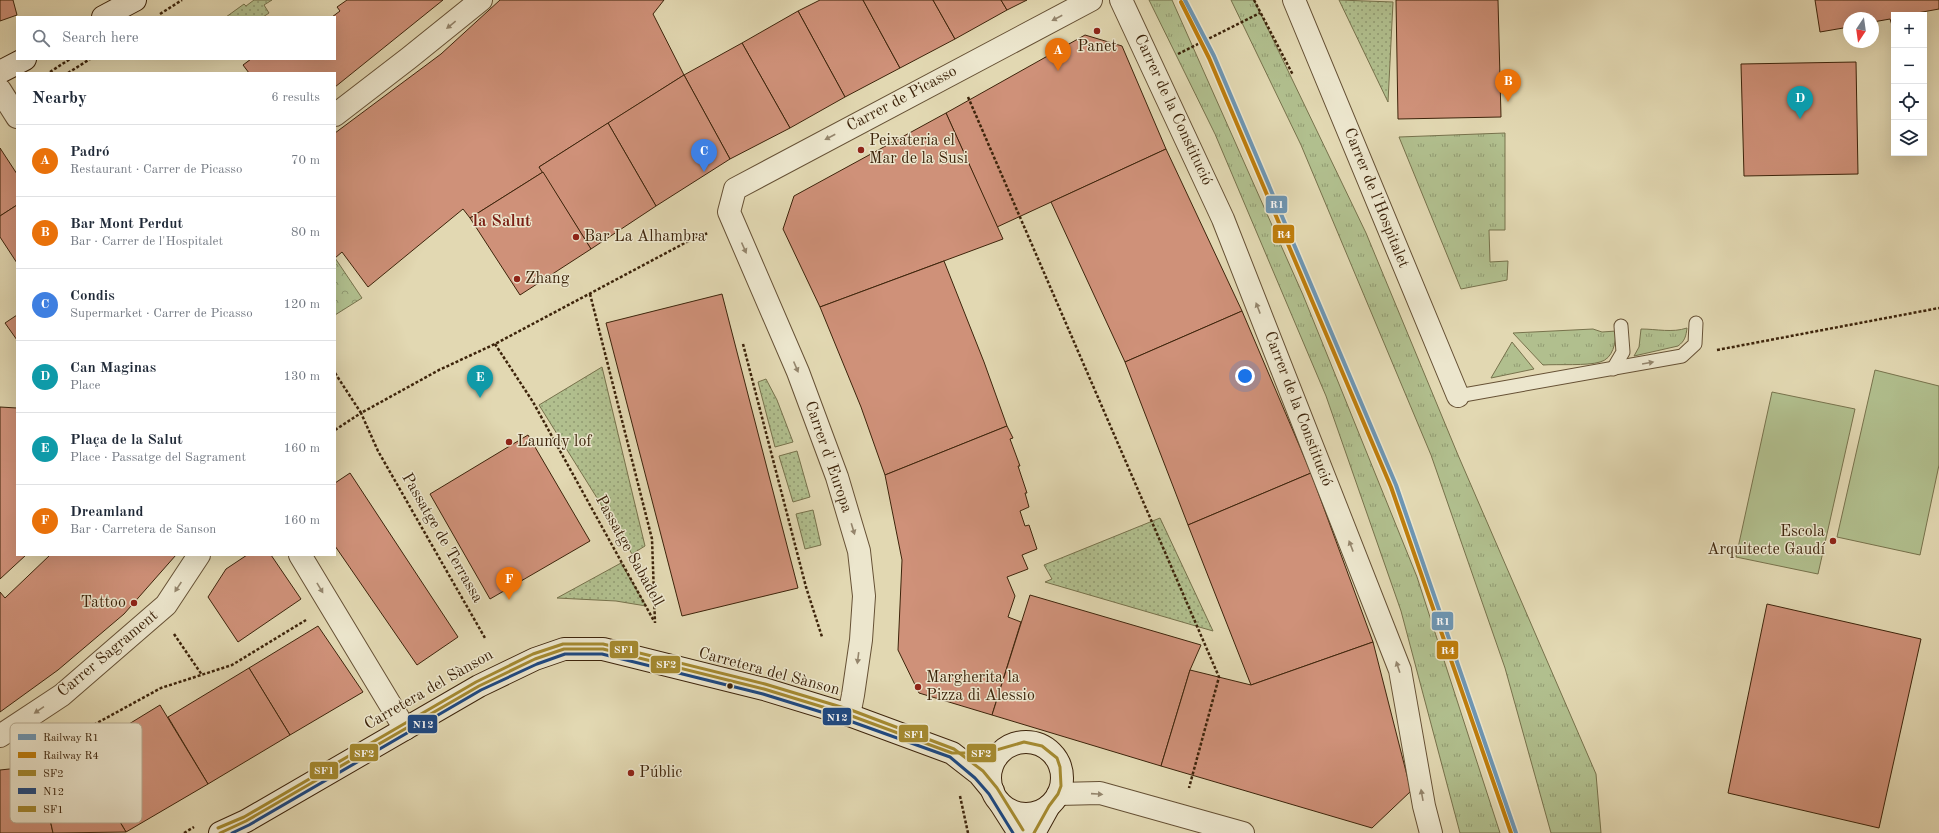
<!DOCTYPE html>
<html lang="en">
<head>
<meta charset="utf-8">
<style>
  body { margin:0; font-family:"Old Standard TT",serif; background:#f6f6f7; color:#1f2937 }
  .controls { position:absolute; right:12px; top:12px; display:grid; overflow:hidden; border-radius:0px; box-shadow:0 4px 16px #0002 }
  .controls button { width:36px; height:36px; display:grid; place-items:center; padding:0; border:0; border-bottom:1px solid #e0e1e3; background:#fff; color:#1f2937; font:20px sans-serif }
  .compass { position:absolute; left:1843px; top:12px; width:36px; height:36px; border-radius:50%; background:#fff; box-shadow:0 4px 16px #0002; rotate:193deg }
  .you { position:absolute; left:1245px; top:376px; width:14px; height:14px; margin:-10px; border:3px solid #fff; border-radius:50%; background:#1a73e8; box-shadow:0 0 0 6px #1a73e833 }
  .badge { display:grid; place-items:center; width:26px; height:26px; border-radius:50%; background:#db2777; color:#fff; font-size:13px; font-weight:700 }
  .pin { position:absolute; translate:-50% -33px; filter:drop-shadow(0 1px 2px #0008) }
  .pin::after { content:''; position:absolute; top:21px; width:14px; height:12px; background:inherit; clip-path:polygon(0 0,100% 0,50% 100%) }
  .list { margin:0; padding:0; list-style:none }
  h2 { display:flex; justify-content:space-between; align-items:center; height:52px; margin:0; padding:0 16px; font-size:17px }
  h2 small { font-size:13px; font-weight:400; color:#747a83 }
  .list li { display:grid; grid-template-columns:26px 1fr auto; gap:12px; align-items:center; box-sizing:border-box; height:72px; padding:0 16px; border-top:1px solid #e0e1e3 }
  .list b { display:block; font-size:15px; white-space:nowrap }
  .list p { margin:0; font-size:13px; white-space:nowrap; color:#747a83 }
  .list em { font-size:13px; font-style:normal; color:#747a83 }
  .icon { flex:none; width:22px; height:22px; fill:none; stroke:currentColor; stroke-width:2; stroke-linecap:round; stroke-linejoin:round }
  .map { position:relative; flex:none; width:1939px; height:833px; overflow:hidden }
  .search { position:absolute; background:#fff; box-shadow:0 4px 16px #0002; left:16px; top:16px; width:320px; height:44px; display:flex; align-items:center; gap:10px; box-sizing:border-box; padding:0 14px; border-radius:0px; color:#747a83; font-size:15px }
  .panel { position:absolute; background:#fff; box-shadow:0 4px 16px #0002; left:16px; top:72px; width:320px; height:484px; border-radius:0px }
  .map>svg:first-child { display:block }
</style>
</head>
<body>
<div class="map">
<svg width="1939" height="833" viewBox="0 0 1939 833">
  <defs>
    <pattern id="grass-tufts" width="24" height="20" patternUnits="userSpaceOnUse"><rect width="24" height="20" fill="#b1bf8e"/><path d="M3 7l-1-3M5 7V3M7 7l1-3M15 17l-1-3M17 17v-4M19 17l1-3" fill="none" stroke="#919b72"/></pattern>
    <pattern id="park-crowns" width="20" height="18" patternUnits="userSpaceOnUse"><rect width="20" height="18" fill="#b1bf8e"/><path d="M2 6a3 3 0 1 1 6 0M12 15a3 3 0 1 1 6 0" fill="none" stroke="#919b72"/></pattern>
    <pattern id="garden-dots" width="8" height="8" patternUnits="userSpaceOnUse"><rect width="8" height="8" fill="#b1bf8e"/><path d="M2 2h.1M6 6h.1" fill="none" stroke="#919b72" stroke-width="1.8" stroke-linecap="round"/></pattern>
  </defs>
  <rect width="100%" height="100%" fill="#e2d8b2"/>
  <filter id="stains"><feTurbulence type="fractalNoise" baseFrequency=".005" numOctaves="4"/><feColorMatrix values="0 0 0 0 .2 0 0 0 0 .09 0 0 0 0 .02 0 0 0 .5 -.17"/></filter>
  <radialGradient id="worn" r=".72"><stop offset=".6" stop-color="#630" stop-opacity="0"/><stop offset="1" stop-color="#630" stop-opacity=".3"/></radialGradient>
  <g fill="url(#grass-tufts)" stroke="#77724c">
    <polygon points="1149,0 1172,0 1303,295 1417,577 1500,833 1460,833 1401,611 1326,396 1215,134"/>
    <polygon points="1231,0 1254,0 1366,233 1458,455 1596,774 1601,833 1551,833 1505,668 1431,455 1301,145"/>
    <polygon points="1505,133 1505,230 1489,230 1490,262 1508,261 1507,280 1461,289 1399,137"/>
    <path d="M1687,328C1686,336 1685,341 1678,346L1634,356L1639,347L1641,329C1657,329 1672,333 1687,328Z"/>
    <path d="M1593,329L1602,332L1616,331C1616,342 1613,359 1600,362C1588,366 1557,364 1543,365L1513,333Z"/>
    <polygon points="1512,342 1534,369 1491,378"/>
  </g>
  <polygon fill="url(#park-crowns)" stroke="#77724c" points="335,258 362,298 335,315"/>
  <g fill="url(#garden-dots)" stroke="#77724c">
    <polygon points="254,0 272,0 264,5 269,13 263,17 226,17 244,4 246,6"/>
    <polygon points="1339,0 1393,2 1388,102"/>
    <polygon points="602,367 645,546 632,554 539,405"/>
    <polygon points="766,379 777,400 793,442 775,447 758,382"/>
    <polygon points="797,451 810,497 793,502 779,456"/>
    <polygon points="813,510 821,545 805,549 796,514"/>
    <polygon points="1160,518 1213,631 1045,582 1052,579 1044,565"/>
    <polygon points="621,563 646,606 616,601 557,598"/>
  </g>
  <g fill="#b1bf8e" stroke="#77724c">
    <polygon points="1875,370 1939,386 1939,465 1920,555 1837,537"/>
    <polygon points="1772,392 1855,409 1818,574 1736,557"/>
  </g>
  <g fill="#cf9179" stroke="#3d240b">
    <polygon points="0,0 13,0 17,15 0,21"/>
    <polygon points="347,0 443,0 335,87 335,73 249,73 243,65 251,59 335,59 335,17 332,17 340,11 337,7"/>
    <polygon points="500,0 664,0 653,14 684,75 539,167 543,172 470,218 463,209 368,287 342,252 335,258 335,133 441,54"/>
    <polygon points="820,0 863,0 900,68 845,97 798,11"/>
    <polygon points="863,0 933,0 955,39 900,68"/>
    <polygon points="933,0 1001,0 1007,10 955,39"/>
    <polygon points="1001,0 1027,0 1007,10"/>
    <polygon points="1396,0 1498,0 1501,117 1398,119"/>
    <polygon points="1815,0 1939,0 1939,9 1906,15 1894,15 1894,32 1890,19 1873,22 1873,18 1849,18 1849,27 1820,32"/>
    <polygon points="798,11 845,97 790,128 742,43"/>
    <polygon points="1085,35 1122,46 1166,149 997,227 946,113"/>
    <polygon points="742,43 790,128 730,159 684,75"/>
    <polygon points="1856,62 1858,174 1744,176 1741,64"/>
    <polygon points="684,75 730,159 656,206 608,123"/>
    <polygon points="946,113 1003,239 820,307 783,229 794,196"/>
    <polygon points="608,123 656,206 591,249 539,167"/>
    <polygon points="0,148 17,174 17,205 0,216"/>
    <polygon points="1166,149 1242,311 1125,362 1051,202"/>
    <polygon points="543,172 591,249 520,295 470,218"/>
    <polygon points="17,205 17,263 0,237 0,216"/>
    <polygon points="944,261 984,362 1007,426 885,475 861,407 820,307"/>
    <polygon points="722,294 798,588 682,616 606,323"/>
    <polygon points="1242,311 1311,473 1188,525 1125,362"/>
    <polygon points="17,315 17,340 5,323"/>
    <polygon points="0,407 17,408 17,555 26,555 0,579"/>
    <polygon points="1007,426 1013,438 1010,439 1020,466 1018,466 1027,493 1025,493 1029,507 1020,511 1025,526 1029,525 1037,549 1022,555 1028,569 1007,577 1015,596 1008,617 1021,622 992,715 919,693 898,650 902,560 885,475"/>
    <polygon points="528,435 590,541 490,599 430,494"/>
    <polygon points="350,473 458,637 417,665 335,546 335,483"/>
    <polygon points="1311,473 1373,642 1251,685 1188,525"/>
    <polygon points="50,555 176,555 124,614 58,670 0,712 0,592 5,598"/>
    <polygon points="247,555 271,555 301,599 238,642 208,597 226,569"/>
    <polygon points="1030,595 1201,645 1190,670 1161,766 992,715"/>
    <polygon points="1767,604 1921,639 1879,828 1728,793"/>
    <polygon points="318,626 363,692 290,735 249,668"/>
    <polygon points="1373,642 1411,791 1372,828 1161,766 1190,670 1251,685"/>
    <polygon points="249,668 290,735 208,784 168,717"/>
    <polygon points="160,705 208,784 126,832 80,754"/>
    <polygon points="38,766 53,833 0,833 0,770"/>
    <polygon points="86,766 126,832 53,833 42,782"/>
  </g>
  <g fill="none" stroke-linecap="round" stroke-linejoin="round">
    <g stroke="#665135" stroke-width="15">
      <g id="lane">
        <polyline points="1613,369 1623,352 1621,326"/>
        <polyline points="1458,396 1682,356 1695,344 1696,323"/>
      </g>
    </g>
    <g stroke="#665135" stroke-width="24">
      <g id="street">
        <polyline points="1121,0 1223,219 1400,670 1424,806 1431,833"/>
        <polyline points="1294,0 1458,396"/>
        <polyline points="0,90 17,117"/>
        <polyline points="335,115 409,58 481,0"/>
        <polyline points="300,555 405,729"/>
        <polyline points="849,715 853,695 861,640 864,596 859,551 837,477 798,372 729,212 735,189 1091,0"/>
        <polyline points="0,736 62,695 166,605 199,555"/>
        <polyline points="1058,794 1100,793 1243,833"/>
      </g>
    </g>
    <g stroke="#3d240b" stroke-width="24">
      <g id="secondary">
        <polyline points="103,17 135,0"/>
        <polyline points="0,72 25,59"/>
        <circle cx="1026" cy="778" r="36"/>
        <polyline points="1000,803 1019,833"/>
        <polyline points="220,833 246,821 479,686 535,659 564,649 603,649 764,689 849,715 952,753 979,774 993,791"/>
        <polyline points="1034,833 1049,806"/>
      </g>
    </g>
    <g stroke="#3d240b" stroke-width="2.5" stroke-dasharray="3 2" stroke-linecap="butt">
      <polyline points="1254,0 1293,75"/>
      <polyline points="160,14 182,0"/>
      <polyline points="1178,54 1260,13"/>
      <polyline points="50,72 70,59"/>
      <polyline points="68,73 90,59"/>
      <polyline points="968,97 1219,677 1189,788"/>
      <polyline points="590,294 652,539 655,623"/>
      <polyline points="495,344 533,402 654,621"/>
      <polyline points="743,344 806,587 822,637"/>
      <polyline points="1717,350 1939,308"/>
      <polyline points="335,373 361,413 439,370 495,344 698,236 709,233"/>
      <polyline points="335,430 361,413 378,451 485,638"/>
      <polyline points="174,634 202,675"/>
      <polyline points="34,749 66,740 161,688 232,665 306,620"/>
      <polyline points="960,796 968,833"/>
      <polyline points="184,833 194,827"/>
    </g>
    <use href="#lane" stroke="#ece6cd" stroke-width="13"/>
    <use href="#street" stroke="#ece6cd" stroke-width="22"/>
    <use href="#secondary" stroke="#ece6cd" stroke-width="22"/>
    <g stroke="#ece6cd" stroke-width="6">
      <polyline id="bus-1" points="220,833 246,821 479,686 535,659 564,649 603,649 764,689 849,715 952,753 986,753 1024,742 1042,746 1057,758 1060,767 1061,786 1058,794 1049,806 1034,833"/>
    </g>
    <g stroke="#ece6cd" stroke-width="6">
      <polyline id="bus-2" points="232,833 249,825 481,690 537,664 565,654 602,654 763,694 847,720 950,757 975,778 989,794 1013,833"/>
    </g>
    <g stroke="#ece6cd" stroke-width="6">
      <polyline id="bus-3" points="218,828 244,817 476,682 533,654 563,644 603,644 765,684 851,710 954,749 983,771 997,788 1023,830"/>
    </g>
    <use href="#bus-1" stroke="#a48930" stroke-width="3"/>
    <use href="#bus-2" stroke="#1c4883" stroke-width="3"/>
    <use href="#bus-3" stroke="#a48930" stroke-width="3"/>
    <g stroke="#ece6cd" stroke-width="7">
      <polyline id="rail-1" points="1185,0 1214,56 1396,485 1516,833"/>
    </g>
    <g stroke="#ece6cd" stroke-width="7">
      <polyline id="rail-2" points="1181,2 1209,58 1391,487 1511,833"/>
    </g>
    <use href="#rail-1" stroke="#6d96b4" stroke-width="4"/>
    <use href="#rail-2" stroke="#be7d0c" stroke-width="4"/>
  </g>
  <defs><path id="oneway-solid" d="M-6-.8H1V-3.2L6.5 0L1 3.2V.8H-6Z"/></defs>
  <g fill="#94856c">
    <use href="#oneway-solid" transform="translate(1057 18) rotate(152)"/>
    <use href="#oneway-solid" transform="translate(451 25) rotate(141)"/>
    <use href="#oneway-solid" transform="translate(830 137) rotate(152)"/>
    <use href="#oneway-solid" transform="translate(744 248) rotate(66)"/>
    <use href="#oneway-solid" transform="translate(1258 308) rotate(-111)"/>
    <use href="#oneway-solid" transform="translate(1648 363) rotate(-10)"/>
    <use href="#oneway-solid" transform="translate(796 367) rotate(67)"/>
    <use href="#oneway-solid" transform="translate(853 529) rotate(73)"/>
    <use href="#oneway-solid" transform="translate(1351 546) rotate(-111)"/>
    <use href="#oneway-solid" transform="translate(178 587) rotate(124)"/>
    <use href="#oneway-solid" transform="translate(320 588) rotate(59)"/>
    <use href="#oneway-solid" transform="translate(858 658) rotate(97)"/>
    <use href="#oneway-solid" transform="translate(1398 667) rotate(-108)"/>
    <use href="#oneway-solid" transform="translate(39 710) rotate(146)"/>
    <use href="#oneway-solid" transform="translate(1097 794) rotate(4)"/>
    <use href="#oneway-solid" transform="translate(1422 795) rotate(-100)"/>
  </g>
  <g fill="#8f2418" stroke="#ece6cd" stroke-width="1.5">
    <circle cx="1097" cy="31" r="4"/>
    <circle cx="861" cy="150" r="4"/>
    <circle cx="576" cy="237" r="4"/>
    <circle cx="517" cy="279" r="4"/>
    <circle cx="509" cy="442" r="4"/>
    <circle cx="1833" cy="541" r="4"/>
    <circle cx="134" cy="603" r="4"/>
    <circle cx="918" cy="687" r="4"/>
    <circle cx="631" cy="773" r="4"/>
  </g>
  <circle fill="#3d240b" stroke="#ece6cd" stroke-width="1.5" cx="730" cy="686" r="3.5"/>
  <g text-anchor="middle" dominant-baseline="central" stroke-width="3" stroke-linejoin="round" paint-order="stroke">
    <g font-size="16" fill="#3d240b" stroke="#ece6cd" text-anchor="start">
      <text x="1097" y="47" text-anchor="middle">Panet</text>
      <text x="869" y="141">Peixateria el<tspan x="869" dy="18">Mar de la Susi</tspan></text>
      <text x="584" y="237">Bar La Alhambra</text>
      <text x="525" y="279">Zhang</text>
      <text x="517" y="442">Laundy lof</text>
      <text x="1825" y="532" text-anchor="end">Escola<tspan x="1825" dy="18">Arquitecte Gaudí</tspan></text>
      <text x="126" y="603" text-anchor="end">Tattoo</text>
      <text x="926" y="678">Margherita la<tspan x="926" dy="18">Pizza di Alessio</tspan></text>
      <text x="639" y="773">Públic</text>
    </g>
    <g font-size="16" fill="#3d240b" stroke="#ece6cd">
      <text transform="translate(902 99) rotate(-28)">Carrer de Picasso</text>
      <text transform="translate(1173 110) rotate(65)">Carrer de la Constitució</text>
      <text transform="translate(1376 198) rotate(68)">Carrer de l'Hospitalet</text>
      <text transform="translate(1298 409) rotate(69)">Carrer de la Constitució</text>
      <text transform="translate(828 457) rotate(71)">Carrer d' Europa</text>
      <text transform="translate(442 538) rotate(60)">Passatge de Terrassa</text>
      <text transform="translate(629 551) rotate(61)">Passatge Sabadell</text>
      <text transform="translate(108 654) rotate(-40)">Carrer Sagrament</text>
      <text transform="translate(769 672) rotate(15)">Carretera del Sànson</text>
      <text transform="translate(429 690) rotate(-30)">Carretera del Sànson</text>
    </g>
    <g font-size="17" font-weight="bold" fill="#7a1f14" stroke="#ece6cd">
      <text x="502" y="221">la Salut</text>
    </g>
  </g>
  <rect x="10" y="723" width="132" height="100" rx="6" fill="#ece6cd" stroke="#b8ac93" stroke-width="1"/>
  <rect x="18" y="734" width="18" height="6" fill="#6d96b4"/>
  <rect x="18" y="752" width="18" height="6" fill="#be7d0c"/>
  <rect x="18" y="770" width="18" height="6" fill="#a48930"/>
  <rect x="18" y="788" width="18" height="6" fill="#1c4883"/>
  <rect x="18" y="806" width="18" height="6" fill="#a48930"/>
  <g font-size="11" fill="#3d240b">
    <text x="43" y="741">Railway R1</text>
    <text x="43" y="759">Railway R4</text>
    <text x="43" y="777">SF2</text>
    <text x="43" y="795">N12</text>
    <text x="43" y="813">SF1</text>
  </g>
  <g stroke="#ece6cd" stroke-width="1.5">
    <rect x="1265" y="195" width="23" height="19" rx="4" fill="#6d96b4"/>
    <rect x="1272" y="224" width="23" height="20" rx="4" fill="#be7d0c"/>
    <rect x="1431" y="611" width="23" height="20" rx="4" fill="#6d96b4"/>
    <rect x="609" y="640" width="30" height="19" rx="4" fill="#a48930"/>
    <rect x="1436" y="640" width="23" height="20" rx="4" fill="#be7d0c"/>
    <rect x="650" y="655" width="31" height="19" rx="4" fill="#a48930"/>
    <rect x="822" y="707" width="30" height="19" rx="4" fill="#1c4883"/>
    <rect x="407" y="714" width="31" height="20" rx="4" fill="#1c4883"/>
    <rect x="898" y="724" width="31" height="19" rx="4" fill="#a48930"/>
    <rect x="349" y="743" width="30" height="19" rx="4" fill="#a48930"/>
    <rect x="966" y="743" width="31" height="20" rx="4" fill="#a48930"/>
    <rect x="309" y="761" width="30" height="19" rx="4" fill="#a48930"/>
  </g>
  <g font-size="11" text-anchor="middle" font-weight="bold" fill="#fff">
    <text x="1277" y="208">R1</text>
    <text x="1284" y="238">R4</text>
    <text x="1443" y="625">R1</text>
    <text x="624" y="653">SF1</text>
    <text x="1448" y="654">R4</text>
    <text x="666" y="668">SF2</text>
    <text x="837" y="721">N12</text>
    <text x="423" y="728">N12</text>
    <text x="914" y="738">SF1</text>
    <text x="364" y="757">SF2</text>
    <text x="981" y="757">SF2</text>
    <text x="324" y="774">SF1</text>
  </g>
  <rect width="100%" height="100%" filter="url(#stains)"/>
  <rect width="100%" height="100%" fill="url(#worn)"/>
</svg>
<div class="controls">
<button>+</button>
<button>−</button>
<button><svg class="icon" aria-label="locate" viewBox="0 0 24 24"><circle cx="12" cy="12" r="6"/><path d="M12 2v4M12 18v4M2 12h4M18 12h4"/></svg></button>
<button><svg class="icon" aria-label="layers" viewBox="0 0 24 24"><path d="M12 4l9 5-9 5-9-5zM3 14l9 5 9-5"/></svg></button>
</div>
<svg class="compass" viewBox="-18 -18 36 36"><path d="M0-13l5 13h-10z" fill="#e53935"/><path d="M0 13l5-13h-10z" fill="#747a83"/></svg>
<div class="you"></div>
<div class="pin badge" style="left:1058px;top:71px;background:#e8710a">A</div>
<div class="pin badge" style="left:1508px;top:102px;background:#e8710a">B</div>
<div class="pin badge" style="left:704px;top:172px;background:#3f7fe0">C</div>
<div class="pin badge" style="left:1800px;top:119px;background:#0f9aa8">D</div>
<div class="pin badge" style="left:480px;top:398px;background:#0f9aa8">E</div>
<div class="pin badge" style="left:509px;top:600px;background:#e8710a">F</div>
<div class="search"><svg class="icon" aria-label="search" viewBox="0 0 24 24"><circle cx="10" cy="10" r="6"/><path d="M15 15l6 6"/></svg>Search here</div>
<section class="panel">
<h2>Nearby<small>6 results</small></h2>
<ul class="list">
<li><span class="badge" style="background:#e8710a">A</span><div><b>Padró</b><p>Restaurant · Carrer de Picasso</p></div><em>70 m</em></li>
<li><span class="badge" style="background:#e8710a">B</span><div><b>Bar Mont Perdut</b><p>Bar · Carrer de l'Hospitalet</p></div><em>80 m</em></li>
<li><span class="badge" style="background:#3f7fe0">C</span><div><b>Condis</b><p>Supermarket · Carrer de Picasso</p></div><em>120 m</em></li>
<li><span class="badge" style="background:#0f9aa8">D</span><div><b>Can Maginas</b><p>Place</p></div><em>130 m</em></li>
<li><span class="badge" style="background:#0f9aa8">E</span><div><b>Plaça de la Salut</b><p>Place · Passatge del Sagrament</p></div><em>160 m</em></li>
<li><span class="badge" style="background:#e8710a">F</span><div><b>Dreamland</b><p>Bar · Carretera de Sanson</p></div><em>160 m</em></li>
</ul>
</section>
</div>
</body>
</html>
